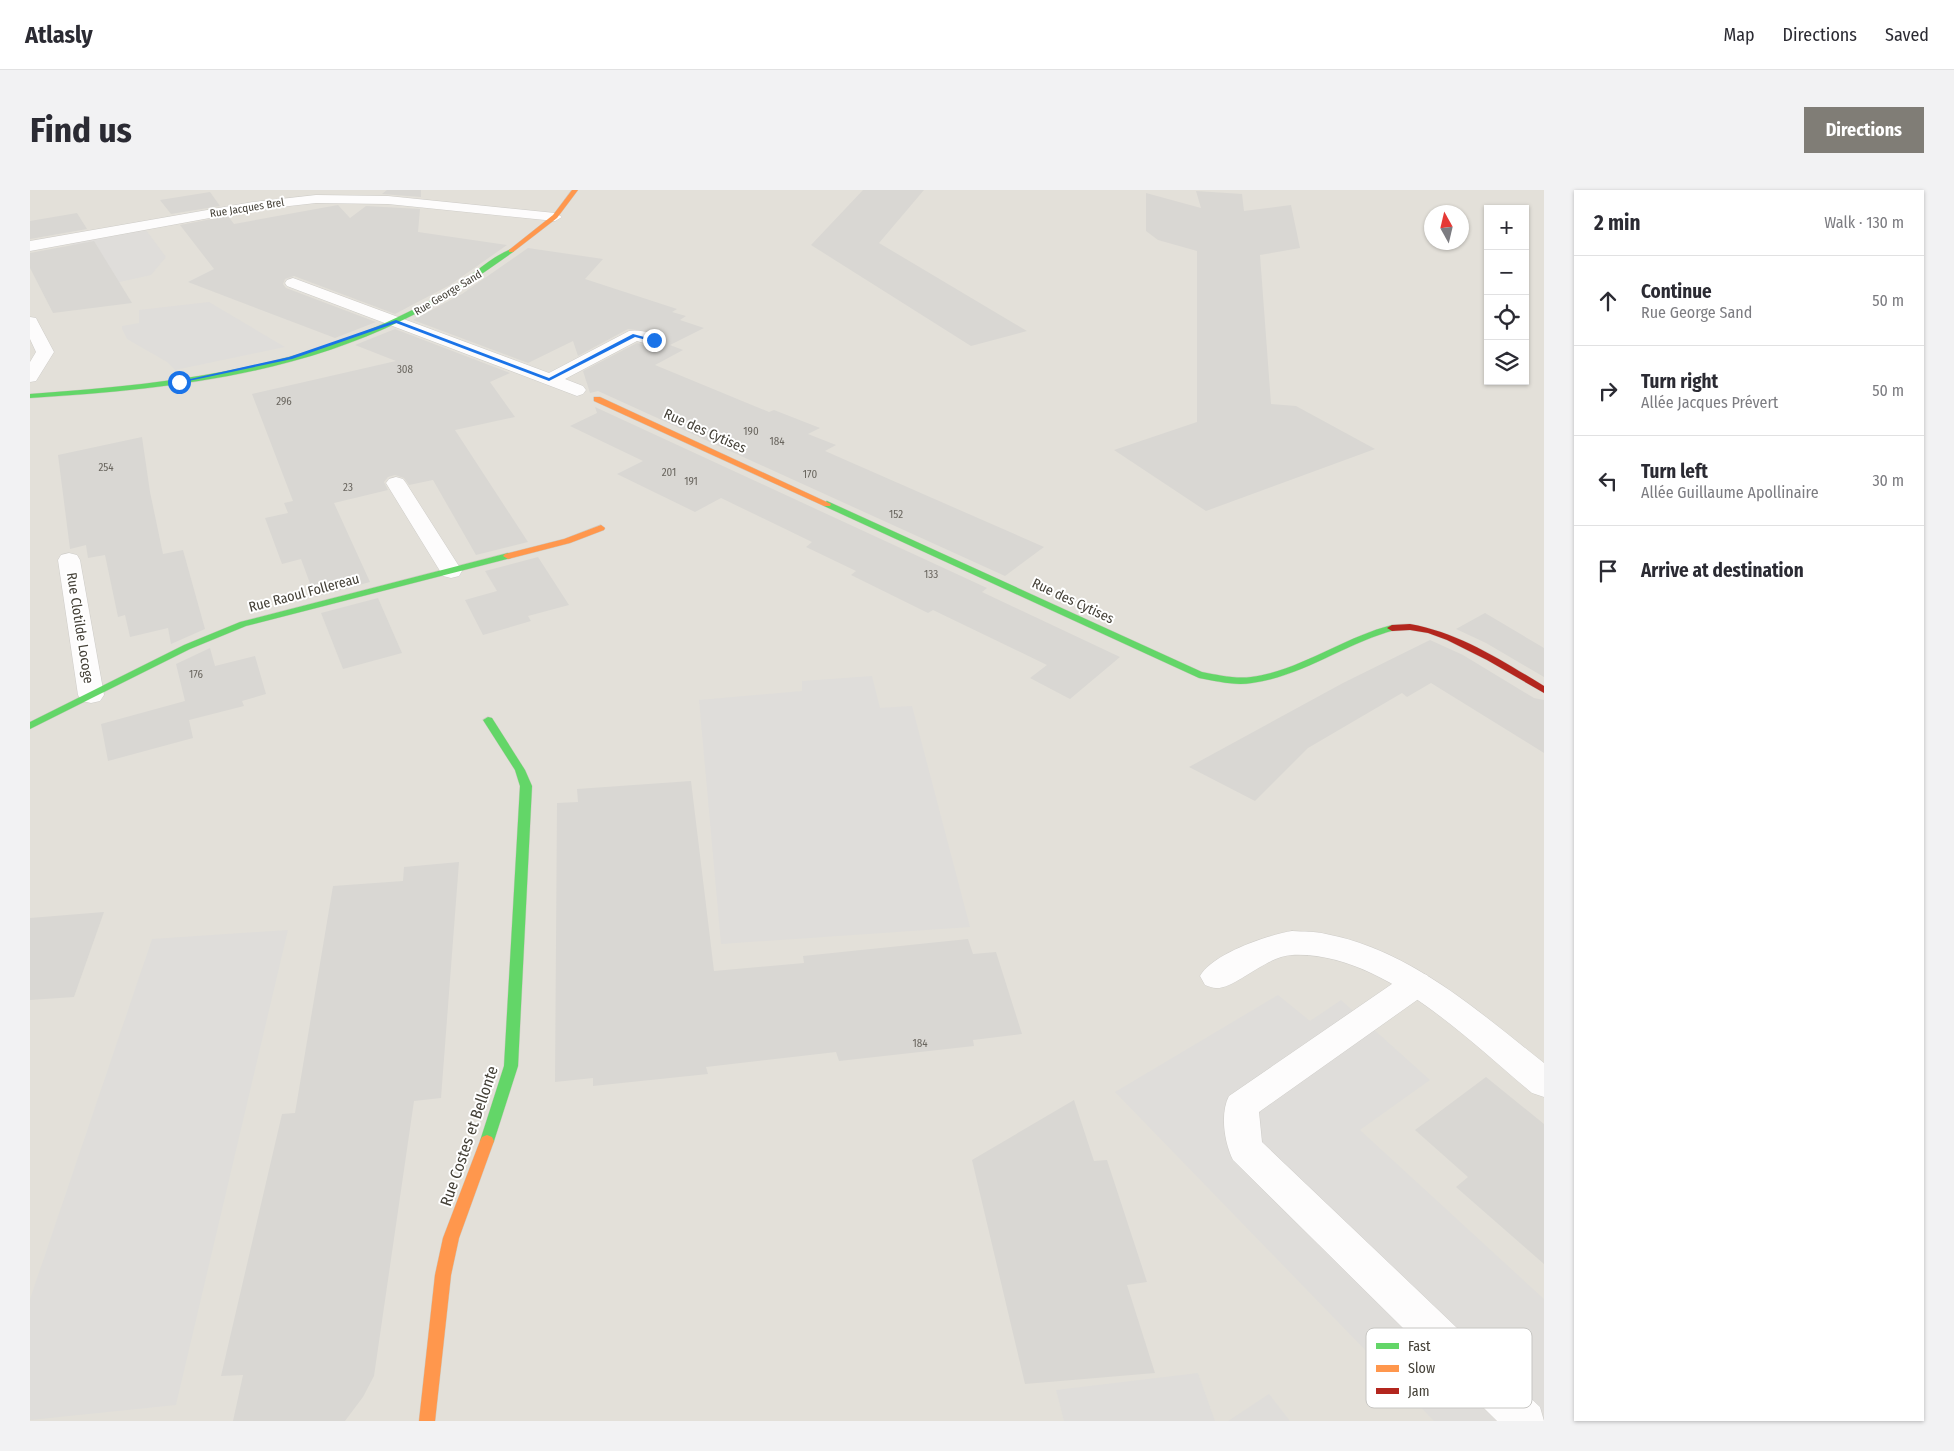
<!DOCTYPE html>
<html lang="en">
<head>
<meta charset="utf-8">
<style>
  body { margin:0; font-family:"Fira Sans Condensed",sans-serif; background:#f2f2f3; color:#2b2b33 }
  .controls { position:absolute; right:15px; top:15px; display:grid; overflow:hidden; border-radius:0px; box-shadow:0 1px 4px #0004 }
  .controls button { width:45px; height:45px; display:grid; place-items:center; padding:0; border:0; border-bottom:1px solid #e1e1e2; background:#fff; color:#2b2b33; font:25px sans-serif }
  .compass { position:absolute; left:1394px; top:15px; width:45px; height:45px; border-radius:50%; background:#fff; box-shadow:0 1px 4px #0004; rotate:352deg }
  .stop { position:absolute; width:15px; height:15px; margin:-11px; border:4px solid #1a73e8; border-radius:50%; background:#fff }
  .stop.end { background:#1a73e8; border-color:#fff; box-shadow:0 1px 5px #0008 }
  .list { margin:0; padding:0; list-style:none }
  h2 { display:flex; justify-content:space-between; align-items:center; height:65px; margin:0; padding:0 20px; font-size:21px }
  h2 small { font-size:16px; font-weight:400; color:#7c7c81 }
  .list li { display:grid; grid-template-columns:32px 1fr auto; gap:15px; align-items:center; box-sizing:border-box; height:90px; padding:0 20px; border-top:1px solid #e1e1e2 }
  .list b { display:block; font-size:19px; white-space:nowrap }
  .list p { margin:0; font-size:16px; white-space:nowrap; color:#7c7c81 }
  .list em { font-size:16px; font-style:normal; color:#7c7c81 }
  .icon { flex:none; width:28px; height:28px; fill:none; stroke:currentColor; stroke-width:2; stroke-linecap:round; stroke-linejoin:round }
  .map { position:relative; flex:none; width:1514px; height:1231px; overflow:hidden; border-radius:0px }
  header { display:flex; align-items:center; gap:30px; box-sizing:border-box; height:70px; padding:0 25px; background:#fff; border-bottom:1px solid #e1e1e2 }
  header strong { font-size:24px }
  nav { display:flex; gap:28px; margin-inline-start:auto; font-size:18px }
  .intro { display:flex; align-items:center; justify-content:space-between; box-sizing:border-box; height:120px; padding:0 30px }
  h1 { margin:0; font-size:35px }
  .button { padding:12px 22px; border-radius:0px; background:#807d76; color:#fff; font-size:18px; font-weight:700 }
  main { display:flex; gap:30px; padding:0 30px }
  aside { flex:1; background:#fff; border-radius:0px; box-shadow:0 1px 4px #0004 }
  .map>svg:first-child { display:block }
</style>
</head>
<body>
<header>
<strong>Atlasly</strong>
<nav><a>Map</a><a>Directions</a><a>Saved</a></nav>
</header>
<div class="intro"><h1>Find us</h1><a class="button">Directions</a></div>
<main>
<div class="map">
<svg width="1514" height="1231" viewBox="0 0 1514 1231">
  <rect width="100%" height="100%" fill="#f0eeea"/>
  <path fill="#e3e0d9" fill-rule="evenodd" d="M0,0H1514V1231H0ZM1458,19H1495V191H1458ZM1402,22H1432V52H1402Z"/>
  <g fill="#dfddda">
    <polygon points="116,40 136,67 121,85 67,97 40,54"/>
    <polygon points="179,112 255,157 145,180 137,172 97,149 92,139 92,136 109,133 109,120"/>
    <polygon points="842,486 850,518 882,516 940,737 691,754 669,510 772,501 772,491"/>
    <polygon points="258,740 146,1215 0,1230 0,1109 122,749"/>
    <polygon points="1248,805 1280,831 1311,810 1400,890 1330,940 1514,1109 1514,1231 1404,1231 1085,902"/>
    <polygon points="1168,1183 1185,1231 1034,1231 1026,1200"/>
    <polygon points="1239,1204 1260,1231 1198,1231"/>
  </g>
  <g fill="#d9d7d3">
    <polygon points="357,0 391,0 391,7 352,4"/>
    <polygon points="833,0 894,0 849,53 997,141 941,156 781,55"/>
    <polygon points="1166,1 1212,4 1214,21 1261,15 1270,58 1230,65 1241,214 1266,216 1345,259 1176,321 1084,260 1167,232 1167,61 1128,50 1116,41 1116,3 1171,18"/>
    <polygon points="180,2 190,16 141,24 130,10"/>
    <polygon points="308,15 320,28 336,16 390,19 388,42 477,55 420,95 365,124 264,86 255,89 253,94 256,98 346,132 305,148 158,92 184,79 150,35 198,26 204,34"/>
    <polygon points="47,23 57,39 0,49 0,31"/>
    <polygon points="64,51 102,113 23,123 0,78 0,63"/>
    <polygon points="498,58 573,69 555,89 647,119 642,122 656,126 650,130 674,138 640,155 653,160 625,175 739,222 744,220 790,238 778,244 806,255 795,261 1014,357 975,386 568,201 560,203 553,181 607,153 623,158 630,157 634,150 623,142 598,139 548,166 543,151 498,173 383,130 432,104"/>
    <polygon points="365,139 480,183 460,192 485,227 425,240 498,352 446,365 403,290 379,295 374,288 365,285 358,287 354,292 358,300 304,313 340,392 285,407 271,369 252,374 235,328 258,323 254,313 263,311 222,204 366,171 325,155"/>
    <polygon points="565,217 957,398 952,402 1090,467 1040,509 1000,488 1017,475 903,420 898,423 821,385 826,381 776,357 782,352 691,308 665,322 587,284 613,271 540,236 567,223"/>
    <polygon points="112,247 120,302 133,364 153,360 175,439 141,454 138,438 100,447 95,425 88,427 75,365 58,368 56,355 40,359 28,265"/>
    <polygon points="508,367 539,415 498,426 501,431 453,445 435,410 467,401 455,381"/>
    <polygon points="348,408 372,463 313,479 291,423"/>
    <polygon points="1455,423 1514,458 1514,487 1456,453 1426,439"/>
    <polygon points="1400,450 1433,465 1504,508 1514,510 1514,563 1401,493 1377,507 1372,503 1278,558 1225,611 1159,577 1313,493"/>
    <polygon points="180,458 185,476 225,466 236,504 212,511 214,516 159,530 163,548 78,571 71,534 155,511 146,474"/>
    <polygon points="661,591 684,781 774,773 773,766 938,749 943,764 966,762 992,844 943,850 944,856 809,871 806,862 676,877 678,884 563,896 563,888 525,892 527,613 548,612 547,599"/>
    <polygon points="429,672 411,908 384,911 344,1186 333,1207 315,1231 203,1231 213,1185 191,1186 252,924 265,923 303,696 373,691 374,677"/>
    <polygon points="74,722 44,807 0,810 0,728"/>
    <polygon points="1456,887 1514,934 1514,1074 1426,997 1438,987 1385,940"/>
    <polygon points="1044,910 1064,971 1077,970 1117,1092 1097,1095 1125,1183 995,1194 942,970"/>
  </g>
  <g fill="none" stroke-linecap="round" stroke-linejoin="round">
    <g stroke="#ceccc8" stroke-width="1">
      <path id="lane" d="M1386,782L1397,785L1402,794L1397,803L1229,922L1232,952L1510,1217L1514,1231H1467L1203,970C1194,952 1190,923 1199,906L1375,785Z"/>
    </g>
    <g stroke="#ceccc8" stroke-width="1">
      <g id="street">
        <polygon points="286,5 358,6 525,23 532,27 525,31 358,14 286,13 223,20 0,61 0,51 223,12"/>
        <path d="M263,88L519,183L599,141C608,139 627,143 633,151L630,155L624,156L607,151L535,189L553,196L556,200L553,204L547,206L257,96L255,93L257,90Z"/>
        <polygon points="0,127 6,128 8,132 24,162 6,191 0,192 0,172 6,162 0,149"/>
        <polygon points="366,287 373,289 376,293 432,381 429,386 421,388 413,386 410,381 356,293 359,289"/>
        <polygon points="39,363 47,365 50,370 74,505 70,511 61,513 52,511 48,505 28,370 31,365"/>
        <path d="M1262,741C1273,742 1285,741 1296,744C1381,760 1449,822 1514,873V907L1502,903C1438,850 1351,761 1262,765C1236,766 1205,799 1186,798C1183,798 1178,796 1175,795L1170,786C1182,764 1237,745 1262,741Z"/>
      </g>
    </g>
    <g stroke="#cecbc2" stroke-width="1">
      <g id="fast">
        <path d="M481,59L484,61L483,62C448,87 412,111 373,130C257,187 127,200 0,208V204C126,195 253,182 368,127C387,118 407,108 424,97C443,85 461,67 481,59Z"/>
        <path d="M797,311L1172,482C1188,485 1205,489 1221,487C1269,481 1314,447 1362,435L1367,438L1365,440C1316,453 1273,486 1222,493C1205,496 1186,491 1169,488L794,316L793,314Z"/>
        <polygon points="478,363 481,364 481,368 216,436 160,459 0,539 0,532 154,455 210,432"/>
        <polygon points="458,527 462,528 495,580 502,596 488,876 464,951 462,955 457,957 452,955 450,951 474,876 490,596 485,580 453,530"/>
      </g>
    </g>
    <g stroke="#cecbc2" stroke-width="1">
      <g id="slow">
        <polygon points="542,0 548,0 527,28 483,62 479,62 479,60 523,25"/>
        <polygon points="564,207 570,207 801,314 800,316 794,316 564,211"/>
        <polygon points="571,335 575,338 574,340 540,353 478,369 473,366 475,364 534,349"/>
        <polygon points="457,945 462,947 464,951 429,1048 421,1085 405,1231 389,1231 405,1085 413,1048 450,951 452,947"/>
      </g>
    </g>
    <g stroke="#cecbc2" stroke-width="1">
      <path id="jam" d="M1380,434C1430,443 1471,470 1514,496V503L1457,470L1417,450L1398,443L1380,440L1362,441L1357,438L1362,435Z"/>
    </g>
    <use href="#lane" fill="#fdfcfc" fill-rule="evenodd"/>
    <use href="#street" fill="#fdfcfc" fill-rule="evenodd"/>
    <use href="#fast" fill="#63d668" fill-rule="evenodd"/>
    <use href="#slow" fill="#ff974d" fill-rule="evenodd"/>
    <use href="#jam" fill="#b3261e" fill-rule="evenodd"/>
  </g>
  <polygon fill="#1a73e8" points="366,130 519,188 603,144 626,150 624,152 605,147 519,191 366,133 262,169 149,193 147,192 259,167"/>
  <g text-anchor="middle" dominant-baseline="central" stroke-width="4" stroke-linejoin="round" paint-order="stroke">
    <g font-size="11" fill="#444037" stroke="#fff">
      <text transform="translate(217 18) rotate(-9)">Rue Jacques Brel</text>
      <text transform="translate(418 103) rotate(-31)">Rue George Sand</text>
    </g>
    <g font-size="11" fill="#6a665f">
      <text x="375" y="179">308</text>
      <text x="254" y="211">296</text>
      <text x="721" y="241">190</text>
      <text x="747" y="251">184</text>
      <text x="76" y="277">254</text>
      <text x="639" y="282">201</text>
      <text x="780" y="284">170</text>
      <text x="661" y="291">191</text>
      <text x="318" y="297">23</text>
      <text x="866" y="324">152</text>
      <text x="901" y="384">133</text>
      <text x="166" y="484">176</text>
      <text x="890" y="853">184</text>
    </g>
    <g font-size="14" fill="#444037" stroke="#fff">
      <text transform="translate(675 241) rotate(24)">Rue des Cytises</text>
      <text transform="translate(274 403) rotate(-15)">Rue Raoul Follereau</text>
      <text transform="translate(1043 411) rotate(25)">Rue des Cytises</text>
      <text transform="translate(50 438) rotate(81)">Rue Clotilde Locoge</text>
    </g>
    <g font-size="16" fill="#444037" stroke="#fff">
      <text transform="translate(439 946) rotate(-71)">Rue Costes et Bellonte</text>
    </g>
  </g>
  <rect x="1336" y="1138" width="166" height="80" rx="8" fill="#fff" stroke="#c7c6c3" stroke-width="1"/>
  <rect x="1346" y="1153" width="23" height="6" fill="#63d668"/>
  <rect x="1346" y="1175" width="23" height="7" fill="#ff974d"/>
  <rect x="1346" y="1198" width="23" height="6" fill="#b3261e"/>
  <g font-size="14" fill="#444037">
    <text x="1378" y="1161">Fast</text>
    <text x="1378" y="1183">Slow</text>
    <text x="1378" y="1206">Jam</text>
  </g>
</svg>
<div class="controls">
<button>+</button>
<button>−</button>
<button><svg class="icon" aria-label="locate" viewBox="0 0 24 24"><circle cx="12" cy="12" r="6"/><path d="M12 2v4M12 18v4M2 12h4M18 12h4"/></svg></button>
<button><svg class="icon" aria-label="layers" viewBox="0 0 24 24"><path d="M12 4l9 5-9 5-9-5zM3 14l9 5 9-5"/></svg></button>
</div>
<svg class="compass" viewBox="-18 -18 36 36"><path d="M0-13l5 13h-10z" fill="#e53935"/><path d="M0 13l5-13h-10z" fill="#7c7c81"/></svg>
<div class="stop" style="left:149px;top:192px"></div>
<div class="stop end" style="left:624px;top:150px"></div>
</div>
<aside>
<h2>2 min<small>Walk · 130 m</small></h2>
<ul class="list">
<li><svg class="icon" aria-label="ahead" viewBox="0 0 24 24"><path d="M12 20V5M6 11l6-6 6 6"/></svg><div><b>Continue</b><p>Rue George Sand</p></div><em>50 m</em></li>
<li><svg class="icon" aria-label="right" viewBox="0 0 24 24"><path d="M7 20v-9h11M14 6l5 5-5 5"/></svg><div><b>Turn right</b><p>Allée Jacques Prévert</p></div><em>50 m</em></li>
<li><svg class="icon" aria-label="left" viewBox="0 0 24 24"><path d="M17 20v-9H6M10 6l-5 5 5 5"/></svg><div><b>Turn left</b><p>Allée Guillaume Apollinaire</p></div><em>30 m</em></li>
<li><svg class="icon" aria-label="arrive" viewBox="0 0 24 24"><path d="M6 21V4h12l-3 4 3 4H6"/></svg><div><b>Arrive at destination</b></div></li>
</ul>
</aside>
</main>
</body>
</html>
